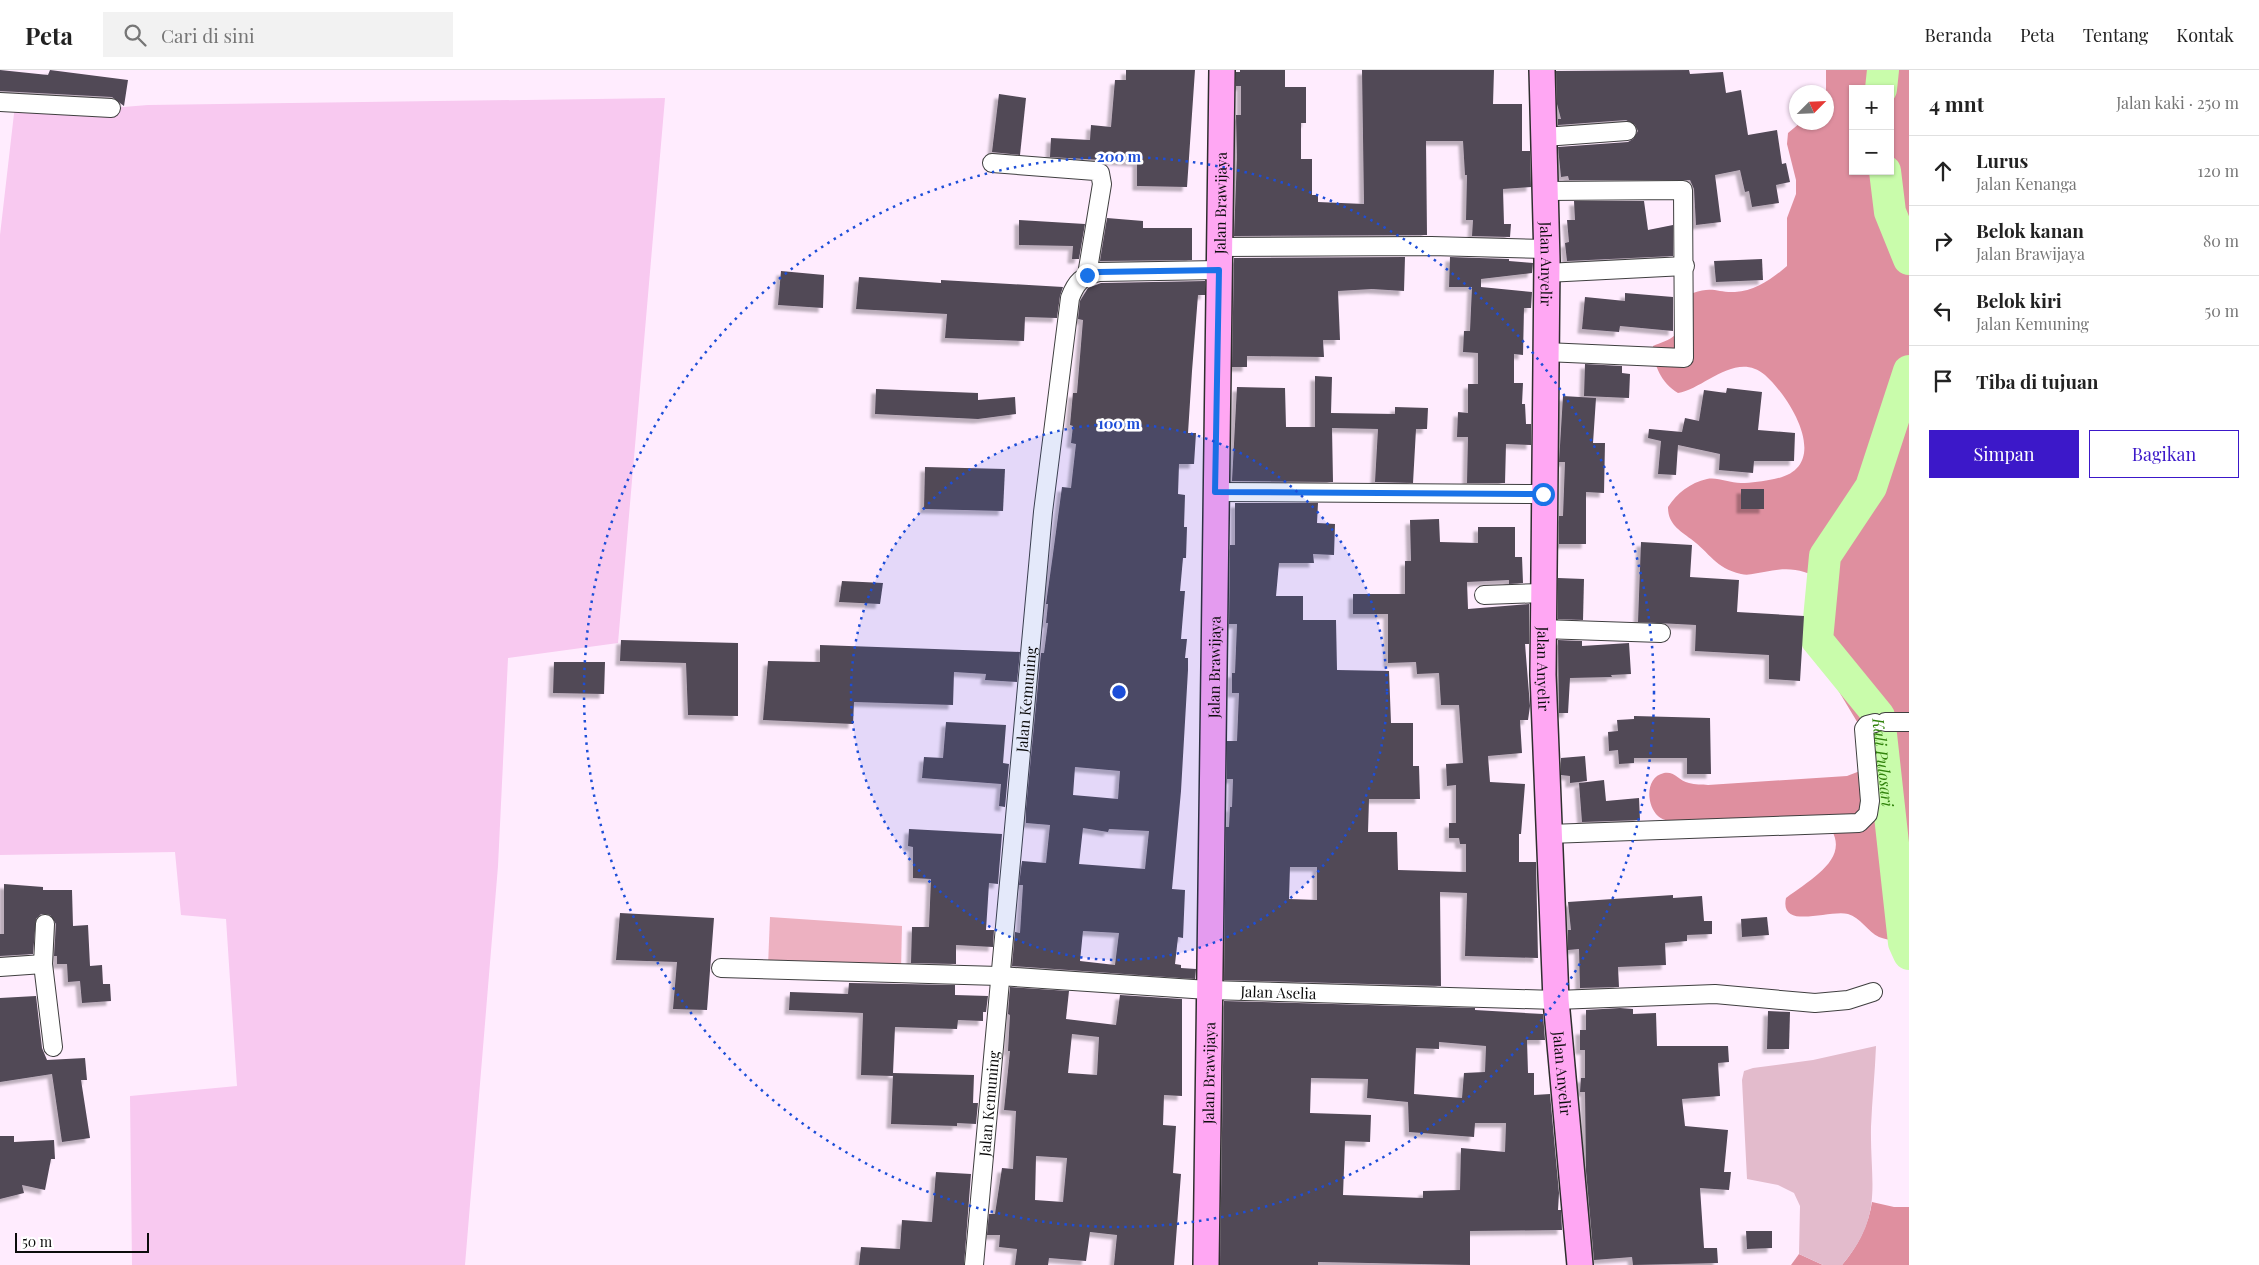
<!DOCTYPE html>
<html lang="id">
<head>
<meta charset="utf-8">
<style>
  body { margin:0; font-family:"Playfair Display",serif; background:#f2f2f2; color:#222 }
  .controls { position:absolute; right:15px; top:15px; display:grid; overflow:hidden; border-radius:0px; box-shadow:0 1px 4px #0004 }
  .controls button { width:45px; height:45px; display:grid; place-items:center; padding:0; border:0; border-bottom:1px solid #e0e0e0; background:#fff; color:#222; font:25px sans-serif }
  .compass { position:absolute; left:1789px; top:15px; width:45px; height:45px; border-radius:50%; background:#fff; box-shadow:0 1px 4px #0004; rotate:66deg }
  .scale { position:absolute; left:15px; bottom:12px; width:134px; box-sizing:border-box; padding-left:5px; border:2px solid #0c0c0c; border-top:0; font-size:14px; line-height:18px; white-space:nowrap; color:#0c0c0c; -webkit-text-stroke:4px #fff; paint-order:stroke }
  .stop { position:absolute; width:15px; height:15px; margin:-11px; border:4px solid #1a73e8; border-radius:50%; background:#fff }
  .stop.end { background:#1a73e8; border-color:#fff; box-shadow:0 1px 5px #0008 }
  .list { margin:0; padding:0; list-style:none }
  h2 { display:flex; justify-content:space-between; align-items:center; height:65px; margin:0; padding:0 20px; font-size:21px }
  h2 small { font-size:16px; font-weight:400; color:#767676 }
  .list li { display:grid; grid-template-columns:32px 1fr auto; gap:15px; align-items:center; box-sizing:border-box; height:70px; padding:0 20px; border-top:1px solid #e0e0e0 }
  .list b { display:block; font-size:19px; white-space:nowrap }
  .list p { margin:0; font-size:16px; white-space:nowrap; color:#767676 }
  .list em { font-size:16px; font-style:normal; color:#767676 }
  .actions { display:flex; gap:10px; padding:15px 20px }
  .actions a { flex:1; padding:11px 0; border:1px solid #3c18c9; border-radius:0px; text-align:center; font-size:18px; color:#3c18c9 }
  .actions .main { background:#3c18c9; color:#fff }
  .icon { flex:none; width:28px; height:28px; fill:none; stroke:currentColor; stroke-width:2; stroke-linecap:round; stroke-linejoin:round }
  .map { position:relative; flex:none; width:1909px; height:1195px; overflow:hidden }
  header { display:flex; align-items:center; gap:30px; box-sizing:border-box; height:70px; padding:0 25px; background:#fff; border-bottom:1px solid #e0e0e0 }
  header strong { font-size:24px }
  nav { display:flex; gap:28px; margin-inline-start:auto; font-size:18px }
  .search { width:350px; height:45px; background:#f2f2f2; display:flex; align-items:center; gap:12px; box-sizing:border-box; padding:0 18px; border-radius:0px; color:#767676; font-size:19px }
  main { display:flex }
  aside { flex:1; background:#fff }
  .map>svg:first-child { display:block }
</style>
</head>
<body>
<header>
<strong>Peta</strong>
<div class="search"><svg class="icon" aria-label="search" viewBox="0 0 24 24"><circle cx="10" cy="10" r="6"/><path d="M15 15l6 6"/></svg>Cari di sini</div>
<nav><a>Beranda</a><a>Peta</a><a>Tentang</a><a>Kontak</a></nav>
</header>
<main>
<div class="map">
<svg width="1909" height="1195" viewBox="0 0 1909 1195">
  <defs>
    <filter id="shadow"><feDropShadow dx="-4.5" dy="4.5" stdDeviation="1" flood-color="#0004"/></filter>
  </defs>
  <rect width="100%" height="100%" fill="#ffecfe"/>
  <polygon fill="#f8c9f0" points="665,28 618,573 508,588 498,796 465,1195 132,1195 130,1026 237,1016 226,849 181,845 175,782 0,785 0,165 15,35 111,38 148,35"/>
  <polygon fill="#edb1c1" points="770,847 902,856 901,901 768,896"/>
  <g fill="#df8f9f" fill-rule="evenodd">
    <path d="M1826,0H1909V875C1900,870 1889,871 1879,867C1868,862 1860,847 1848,844C1830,839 1779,861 1786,828C1815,806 1861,783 1819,745L1668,751C1665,750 1660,748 1658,746C1646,735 1645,707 1664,703C1675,701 1679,711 1689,713C1695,715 1702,714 1708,715L1847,706L1860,701L1862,660L1832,610L1817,570L1822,511C1803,498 1787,497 1764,502C1756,503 1749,506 1741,504C1715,498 1710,483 1691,469C1679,460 1668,454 1668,437C1677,423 1690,413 1707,409C1718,407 1729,413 1741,413C1751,413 1764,411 1774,409C1834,398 1791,328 1765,305C1736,280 1704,319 1678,323C1661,313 1653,294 1653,276C1660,273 1670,270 1675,265C1686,256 1685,235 1693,223C1713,216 1718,223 1735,222C1755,221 1772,209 1787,196V148L1796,124V110L1787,74L1788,63L1800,53L1826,52ZM1853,19H1890V101H1853Z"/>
    <path d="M1872,1132L1894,1137H1909V1195H1842C1857,1178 1869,1154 1872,1132Z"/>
    <polygon points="1799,1184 1823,1195 1791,1195"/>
  </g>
  <path fill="#e3bbcc" d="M1876,976C1875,1003 1872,1030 1871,1057C1870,1114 1884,1146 1842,1195H1823L1799,1184L1800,1136L1794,1123L1778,1115L1747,1109L1742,1010L1744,1001L1753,998L1813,990Z"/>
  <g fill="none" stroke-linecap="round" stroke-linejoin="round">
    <g stroke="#c9fcab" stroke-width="32">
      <polyline points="1881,19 1883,0"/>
      <polyline points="1885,101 1890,142 1909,189"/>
      <path id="s1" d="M1909,301L1871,417L1825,486L1817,570L1879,646L1904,873L1909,884"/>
    </g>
  </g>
  <g fill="#514856" fill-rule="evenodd" filter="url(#shadow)">
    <polygon points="0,0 48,5 50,0 128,10 124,36 112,27 0,21"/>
    <polygon points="1126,0 1195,0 1187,117 1137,116 1137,92 1050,87 1051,68 1090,70 1091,55 1111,57 1115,10 1126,10"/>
    <polygon points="1240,0 1285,0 1285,17 1306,17 1306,53 1301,53 1301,89 1312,89 1312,125 1318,125 1318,132 1364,134 1362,0 1494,0 1493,34 1522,34 1522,81 1530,81 1531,117 1503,119 1504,154 1511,154 1510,167 1472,166 1473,150 1466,150 1467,105 1465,105 1463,71 1426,71 1427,165 1234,166 1237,87 1236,45 1241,45 1241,16 1236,16 1236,2 1240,2"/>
    <polygon points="1689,0 1690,4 1723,2 1726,23 1741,20 1748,65 1777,60 1782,94 1786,93 1790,112 1776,115 1779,133 1752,137 1749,121 1745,122 1740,100 1715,105 1721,152 1696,155 1694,119 1690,110 1569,110 1568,106 1561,107 1558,77 1628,72 1633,69 1638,61 1635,55 1626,50 1558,55 1558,49 1561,49 1557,34 1556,1"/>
    <polygon points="999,24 1026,28 1020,85 992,82"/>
    <polygon points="1574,131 1644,131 1648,160 1673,155 1673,186 1567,191 1565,173 1569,172 1567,150 1575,150"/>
    <polygon points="1107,148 1143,151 1143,158 1192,158 1192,190 1100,191"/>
    <polygon points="1019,150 1085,154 1079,189 1072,189 1073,176 1019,175"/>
    <polygon points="1405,187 1404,221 1372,219 1338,221 1340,270 1323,270 1324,287 1247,286 1247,297 1232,297 1234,188"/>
    <polygon points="1450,187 1509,189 1509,191 1533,193 1532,203 1481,209 1481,217 1532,222 1531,238 1524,238 1523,285 1514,284 1514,313 1523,313 1522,334 1525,334 1526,354 1531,354 1531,375 1506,374 1505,413 1467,413 1468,367 1457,367 1458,342 1468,343 1468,314 1478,314 1478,283 1463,282 1464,261 1470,261 1472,217 1449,217"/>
    <polygon points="1762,189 1763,210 1716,212 1714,191"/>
    <polygon points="781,201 824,205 823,238 778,235"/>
    <polygon points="859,207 941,213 941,210 1063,217 1060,226 1057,248 1025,247 1024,271 945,268 947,244 856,239"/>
    <path d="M1205,211V225H1198L1192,301L1188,363H1196L1194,394H1179L1178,424L1185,425L1184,457H1187L1186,488H1183L1180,521H1185L1181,569H1187L1185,588H1188V600L1181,721L1172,819L1185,820L1183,868L1178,867L1175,894L1181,895V898L1196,899L1195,909L1012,896L1015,862L1020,863L1023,815H1019L1022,791L1046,793L1050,755L1026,753V739L1041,583H1044L1048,553H1046L1048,534H1046L1053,484L1062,417L1071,418L1076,374L1071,373L1073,356L1070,355L1073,323H1077L1083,250L1078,249L1080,231L1088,218L1101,213ZM1075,697L1120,701L1118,729L1073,725ZM1083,758L1108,762L1109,759L1149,761L1145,799L1079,794ZM1083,861L1119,863L1115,895L1080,891Z"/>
    <polygon points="1625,223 1673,227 1673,261 1620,256 1619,262 1582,259 1585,227 1625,231"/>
    <polygon points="1585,294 1622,296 1622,303 1630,304 1629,328 1584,326"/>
    <polygon points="1315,306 1332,307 1331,343 1395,344 1395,337 1428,338 1427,359 1416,359 1413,413 1375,412 1378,359 1332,358 1333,412 1232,411 1237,317 1285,318 1286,357 1315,357"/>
    <polygon points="1727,318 1762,322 1758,360 1795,363 1794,391 1754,391 1753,403 1719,400 1720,384 1678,375 1676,405 1658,404 1661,371 1648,368 1649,359 1682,362 1685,348 1699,351 1704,320 1726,323"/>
    <polygon points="876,319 978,323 978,330 1015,327 1016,344 978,349 875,344"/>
    <polygon points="1563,326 1596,328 1593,373 1605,373 1604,423 1586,422 1586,474 1559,474 1559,446 1563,446 1565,392 1559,392"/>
    <polygon points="925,397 1005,399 1003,441 924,439"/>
    <rect x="1741" y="419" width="23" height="20"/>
    <path d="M1235,433H1318L1317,453L1335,454L1334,485L1313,484L1314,493H1279L1276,526H1303V550H1336L1337,600L1389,601L1391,653H1413V696H1419L1420,729H1369L1368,762H1397L1398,800L1466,802V774H1460L1459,768H1449V753H1456V715L1447,716L1446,694L1463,693L1459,635H1441L1439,603L1417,604L1416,592L1388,593V544H1353V524H1405V491H1411L1410,450L1439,449L1440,472L1478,473V457H1515V487H1522L1523,513L1509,514V510L1467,512L1468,539L1529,534V574H1525L1530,636L1528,650H1520L1522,683L1488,686L1490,712L1525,714L1521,764H1519V792H1536L1538,888L1465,886L1467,823L1440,822L1441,916L1224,910L1226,757H1229L1230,737H1232L1233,709H1227V671H1237L1239,623H1232V603H1235L1237,554H1229L1230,485V475H1235ZM1290,797H1317V830L1289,829Z"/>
    <polygon points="1641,472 1692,475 1690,507 1739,510 1737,542 1804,546 1800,611 1769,609 1769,585 1695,581 1696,555 1638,552"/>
    <polygon points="1558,508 1584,509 1583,550 1558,549"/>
    <polygon points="842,511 883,513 880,534 839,532"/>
    <polygon points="621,570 738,573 738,646 688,645 686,593 620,591"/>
    <polygon points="1558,570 1582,571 1582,576 1629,573 1631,604 1611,605 1612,607 1570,608 1568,643 1559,643"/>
    <polygon points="820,575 1020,582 1017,612 985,610 986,604 954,602 953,635 854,632 853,654 763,650 768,591 820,592"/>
    <polygon points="554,592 605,592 604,624 553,623"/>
    <polygon points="1634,646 1710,648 1711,704 1687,704 1687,688 1634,688 1634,693 1619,694 1618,680 1609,681 1608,662 1618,661 1617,650 1634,649"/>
    <polygon points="946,652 1006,655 1003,693 1009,694 1005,737 999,736 1001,714 922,708 924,687 943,688"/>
    <polygon points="1585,686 1587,711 1570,713 1570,706 1561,705 1561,688"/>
    <polygon points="1604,710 1606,731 1639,728 1640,750 1582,752 1579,713"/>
    <polygon points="909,759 1002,764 998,814 989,813 986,860 994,860 993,877 956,875 956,894 911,893 912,857 929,857 931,809 913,808 913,777 908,776"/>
    <polygon points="4,814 43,817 43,820 72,820 73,856 88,855 90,896 102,895 103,914 110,914 111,931 82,933 80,911 68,912 67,894 57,894 57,886 54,886 56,854 50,845 41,844 36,849 33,884 0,886 0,864 4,864"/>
    <polygon points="1673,825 1673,828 1702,826 1704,851 1712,851 1712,864 1687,865 1687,871 1665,873 1666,895 1618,897 1619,917 1580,918 1579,879 1568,880 1568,860 1571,860 1568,832"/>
    <polygon points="620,843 714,848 707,940 673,939 677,892 616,890"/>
    <polygon points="1767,847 1769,865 1742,867 1741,849"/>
    <polygon points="849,913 955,915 955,925 988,926 986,942 983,942 983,951 958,950 957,959 895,957 893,1003 974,1005 973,1033 978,1033 976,1054 957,1053 957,1056 891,1054 893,1004 893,1006 861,1005 863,943 789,940 790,922 848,924"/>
    <path d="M1010,917L1069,921L1066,949L1116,955L1120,925L1182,929V1026L1164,1025L1163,1055L1176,1056L1173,1103L1181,1104L1174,1195H1114L1117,1165L1090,1162L1086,1191L1049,1188L1048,1195H1015L1017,1179L999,1177L1000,1165H987L989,1144H995L1002,1098L1013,1099L1016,1041L1004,1040L1010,981H1008L1010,945L1008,944ZM1072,964L1099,967L1097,1005L1068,1003ZM1036,1086L1067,1088L1063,1132L1035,1130Z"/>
    <polygon points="36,926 42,978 47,990 85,988 87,1010 81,1010 90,1068 62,1072 52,1004 0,1012 0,928"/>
    <path d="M1224,931L1475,938V940L1543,944L1545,970H1527L1528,1003H1534V1025L1550,1024L1559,1123L1558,1140H1561L1562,1160L1470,1161V1195L1318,1192V1195H1220ZM1439,972L1486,976L1485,1002L1464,1003L1462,1028L1414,1024L1416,978L1439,979ZM1311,1008L1368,1009L1367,1028L1408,1032L1409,1062L1474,1067L1475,1053H1506L1505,1082L1461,1078L1460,1120L1423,1121V1128L1343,1125L1345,1071L1370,1072L1371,1045L1310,1043Z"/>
    <polygon points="1620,938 1633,939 1633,944 1656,943 1657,976 1728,976 1729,992 1718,993 1720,1026 1682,1029 1685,1056 1728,1060 1724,1102 1731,1102 1729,1120 1700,1118 1704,1178 1717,1178 1718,1193 1633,1195 1632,1187 1594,1190 1586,1101 1585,1022 1580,1022 1581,1008 1585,1008 1585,980 1580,980 1580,960 1586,960 1586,940"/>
    <polygon points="1768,941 1790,942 1789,979 1767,979"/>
    <polygon points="0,1066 14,1066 14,1072 54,1070 55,1089 51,1089 45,1120 22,1115 24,1123 0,1129"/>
    <polygon points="936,1102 971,1104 964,1195 859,1195 861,1177 900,1179 902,1150 932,1152"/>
    <polygon points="1746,1161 1772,1161 1772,1178 1747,1179"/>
  </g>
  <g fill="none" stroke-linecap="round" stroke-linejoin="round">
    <g stroke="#3f3f3f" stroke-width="20">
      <g id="street">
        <polyline points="0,32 111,38"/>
        <polyline points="1544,67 1627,61"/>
        <polyline points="992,93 1095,101 1100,103 1102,114 1087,205"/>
        <polyline points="1545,121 1683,120 1684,288 1545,282"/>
        <polyline points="1220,177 1431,176 1546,179"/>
        <polyline points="1546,203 1685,196"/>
        <polyline points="1215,422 1543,424"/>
        <polyline points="1484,525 1542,523"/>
        <polyline points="1542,559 1661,563"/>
        <polyline points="1885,652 1909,652"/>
        <polyline points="1549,764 1859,753 1868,744 1870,731 1864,659 1867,655 1875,653"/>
        <polyline points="45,854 43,894 53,977"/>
        <polyline points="0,897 43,894"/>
        <path id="s2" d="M721,898L999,906L1208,920L1556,930L1715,924L1815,933L1848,930L1873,922"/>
        <path id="s3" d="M974,1195L1043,442L1070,228C1076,212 1082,206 1099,202L1219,200"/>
      </g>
    </g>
    <g stroke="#2e2e2e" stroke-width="28">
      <g id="secondary">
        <path id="s4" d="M1542,0L1547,191L1543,605L1556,930L1580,1195"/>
        <path id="s5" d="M1206,1195L1222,0"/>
      </g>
    </g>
    <use href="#street" stroke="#fff" stroke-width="18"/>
    <use href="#secondary" stroke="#ffa7f3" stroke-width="25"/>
  </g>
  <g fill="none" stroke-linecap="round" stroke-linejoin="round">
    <polyline stroke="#1a73e8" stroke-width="6" points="1087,205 1099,202 1219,200 1215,422 1543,424"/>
  </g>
  <circle cx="1119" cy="622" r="268" fill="#1d4ed8" fill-opacity=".12"/>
  <g fill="none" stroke="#1d4ed8" stroke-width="2.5" stroke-dasharray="2.5 5">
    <circle cx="1119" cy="622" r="268"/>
    <circle cx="1119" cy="622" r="535"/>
  </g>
  <g text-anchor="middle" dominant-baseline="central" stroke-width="5" stroke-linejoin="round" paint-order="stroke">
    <g font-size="15" fill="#0c0c0c" stroke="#fff">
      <text stroke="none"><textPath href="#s5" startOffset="1062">Jalan Brawijaya</textPath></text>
      <text stroke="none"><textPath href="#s4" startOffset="194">Jalan Anyelir</textPath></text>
      <text stroke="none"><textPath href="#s5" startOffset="598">Jalan Brawijaya</textPath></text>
      <text stroke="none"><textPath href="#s4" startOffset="599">Jalan Anyelir</textPath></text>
      <text stroke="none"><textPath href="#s3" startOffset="568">Jalan Kemuning</textPath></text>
      <text stroke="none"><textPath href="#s2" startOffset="558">Jalan Aselia</textPath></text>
      <text stroke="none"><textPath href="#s5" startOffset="192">Jalan Brawijaya</textPath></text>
      <text stroke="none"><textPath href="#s4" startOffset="1004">Jalan Anyelir</textPath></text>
      <text stroke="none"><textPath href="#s3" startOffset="162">Jalan Kemuning</textPath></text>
    </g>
    <g font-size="16" font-style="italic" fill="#31830c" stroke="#fff">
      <text stroke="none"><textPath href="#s1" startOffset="434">Kali Pulosari</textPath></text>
    </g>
  </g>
  <circle cx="1119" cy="622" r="8" fill="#1d4ed8" stroke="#fff" stroke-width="2.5"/>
  <g font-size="15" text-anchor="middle" font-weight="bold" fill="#1d4ed8" stroke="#fff" stroke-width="5" stroke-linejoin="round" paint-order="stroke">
    <text x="1119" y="92">200 m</text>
    <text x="1119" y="359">100 m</text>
  </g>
</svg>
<div class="controls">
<button>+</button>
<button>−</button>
</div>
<svg class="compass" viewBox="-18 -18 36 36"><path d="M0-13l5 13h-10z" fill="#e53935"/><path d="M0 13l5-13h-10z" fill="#767676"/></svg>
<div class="scale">50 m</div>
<div class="stop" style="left:1543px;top:424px"></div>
<div class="stop end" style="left:1087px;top:205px"></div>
</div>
<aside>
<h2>4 mnt<small>Jalan kaki · 250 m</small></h2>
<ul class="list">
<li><svg class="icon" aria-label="ahead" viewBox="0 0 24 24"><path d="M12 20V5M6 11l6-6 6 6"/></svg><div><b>Lurus</b><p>Jalan Kenanga</p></div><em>120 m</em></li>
<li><svg class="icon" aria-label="right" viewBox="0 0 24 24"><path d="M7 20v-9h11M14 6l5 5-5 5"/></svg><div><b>Belok kanan</b><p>Jalan Brawijaya</p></div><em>80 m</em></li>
<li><svg class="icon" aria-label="left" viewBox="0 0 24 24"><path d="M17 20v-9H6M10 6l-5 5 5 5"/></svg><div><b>Belok kiri</b><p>Jalan Kemuning</p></div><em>50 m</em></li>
<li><svg class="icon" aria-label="arrive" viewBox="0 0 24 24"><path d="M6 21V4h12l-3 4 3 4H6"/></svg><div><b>Tiba di tujuan</b></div></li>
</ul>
<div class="actions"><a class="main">Simpan</a><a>Bagikan</a></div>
</aside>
</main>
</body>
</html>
